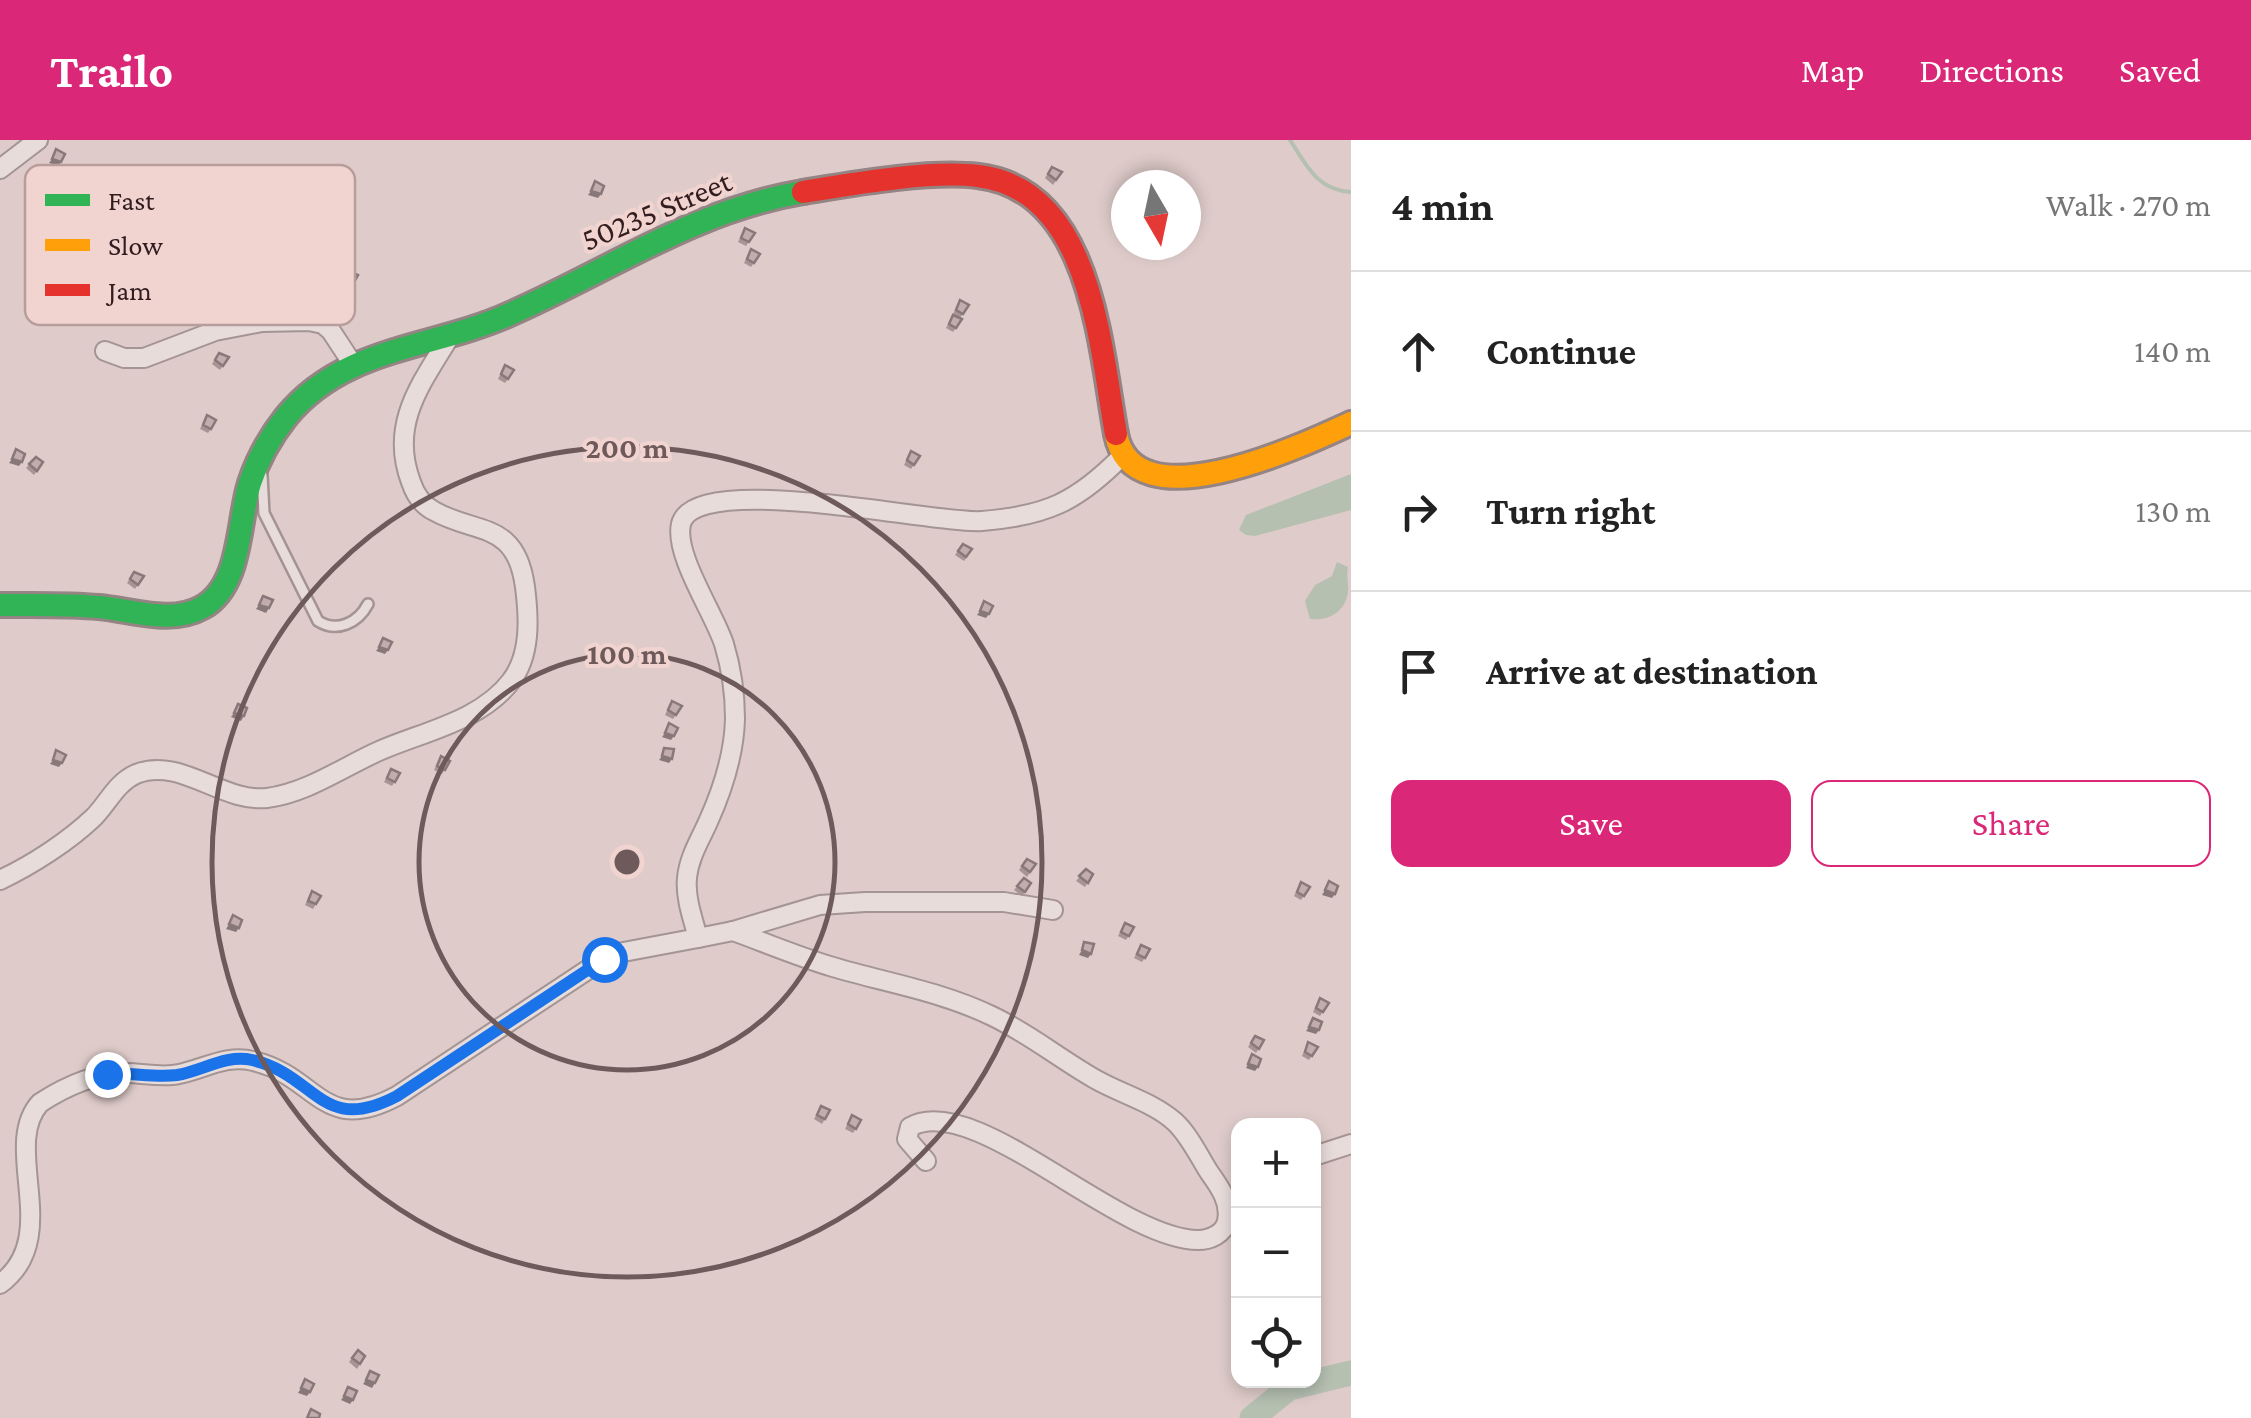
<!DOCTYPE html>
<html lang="en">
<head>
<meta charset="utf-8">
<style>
  body { margin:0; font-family:"Crimson Pro",serif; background:#f2f2f2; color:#222 }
  .controls { position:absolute; right:30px; bottom:30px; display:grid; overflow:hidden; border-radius:20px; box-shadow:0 5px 15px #0003 }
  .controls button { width:90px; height:90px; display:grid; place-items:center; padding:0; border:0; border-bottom:2px solid #e0e0e0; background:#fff; color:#222; font:50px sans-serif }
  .compass { position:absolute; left:1111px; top:30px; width:90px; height:90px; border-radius:50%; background:#fff; box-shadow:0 5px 15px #0003; rotate:171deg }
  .stop { position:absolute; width:30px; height:30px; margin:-22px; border:8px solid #1a73e8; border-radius:50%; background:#fff }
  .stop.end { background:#1a73e8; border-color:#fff; box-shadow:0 2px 10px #0008 }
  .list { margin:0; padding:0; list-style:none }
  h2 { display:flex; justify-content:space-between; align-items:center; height:130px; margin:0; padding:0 40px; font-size:42px }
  h2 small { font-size:32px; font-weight:400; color:#767676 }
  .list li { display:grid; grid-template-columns:65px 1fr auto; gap:30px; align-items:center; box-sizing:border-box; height:160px; padding:0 40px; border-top:2px solid #e0e0e0 }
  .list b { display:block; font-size:38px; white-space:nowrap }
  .list em { font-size:32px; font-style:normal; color:#767676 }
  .actions { display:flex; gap:20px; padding:30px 40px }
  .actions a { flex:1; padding:22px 0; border:2px solid #db2777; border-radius:20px; text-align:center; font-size:35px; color:#db2777 }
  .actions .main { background:#db2777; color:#fff }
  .icon { flex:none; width:55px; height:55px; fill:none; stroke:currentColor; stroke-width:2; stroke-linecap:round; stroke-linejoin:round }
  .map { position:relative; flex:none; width:1351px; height:1278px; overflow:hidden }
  header { display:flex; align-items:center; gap:60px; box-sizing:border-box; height:140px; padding:0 50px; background:#db2777; color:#fff }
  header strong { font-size:48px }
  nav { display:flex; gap:55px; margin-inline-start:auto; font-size:35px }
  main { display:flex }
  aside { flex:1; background:#fff }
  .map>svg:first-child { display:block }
</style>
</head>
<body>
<header>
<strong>Trailo</strong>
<nav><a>Map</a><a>Directions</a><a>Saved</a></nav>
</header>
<main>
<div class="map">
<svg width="1351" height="1278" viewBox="0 0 1351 1278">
  <rect width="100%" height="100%" fill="#dfccca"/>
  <g fill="#b5c0b1">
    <polygon points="1351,334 1351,370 1255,396 1246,395 1239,390 1246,375"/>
    <path d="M1337,422L1348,427C1346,436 1349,444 1348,452C1345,473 1328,481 1310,479L1305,461L1315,445L1332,436Z"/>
  </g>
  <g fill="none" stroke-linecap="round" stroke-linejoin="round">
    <path stroke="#b5c0b1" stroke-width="4" d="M1290,0C1307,26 1317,50 1351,52"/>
    <polyline stroke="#b5c0b1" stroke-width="25" points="1252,1278 1289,1248 1351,1233"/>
    <g stroke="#a49494" stroke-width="14">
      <path id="lane" d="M262,335L264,373L318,481C337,493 358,483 368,464"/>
    </g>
    <g stroke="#a49494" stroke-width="22">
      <g id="street">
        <polyline points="0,29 38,0"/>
        <polyline points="105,211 124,218 144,218 215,191 262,182 309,181 323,184 331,191 354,226"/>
        <path d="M0,740C32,725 69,701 94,677C108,663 116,643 136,634C180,616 222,663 267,658C307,653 343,627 379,611C422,592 481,581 511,541C531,515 529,478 525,447C516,380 476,395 434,371C422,365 415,354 411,342C389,284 421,244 450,196"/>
        <path d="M733,791C766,803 799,817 833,827C887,843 940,851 992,876C1028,893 1060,919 1095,939C1121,954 1153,962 1175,982C1189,995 1199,1016 1209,1032C1219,1046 1231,1062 1227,1081C1224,1094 1210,1100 1198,1100C1117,1099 974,950 910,987L907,999L926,1021"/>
        <polyline points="698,798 733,791 820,765 865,762 1004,762 1053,770"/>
        <polyline points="1314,1016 1351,1004"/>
        <path d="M0,1144C64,1097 0,1007 40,963C66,946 95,933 126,933C143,933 162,938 179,934C204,929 227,914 253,921C318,936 322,996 397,956L604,819L618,813L698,798C693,779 685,758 687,738C689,717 700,700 708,682C723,649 734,615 735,579C735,555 731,527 724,504C714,473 674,415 681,384C695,329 936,385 982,381C1046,376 1077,362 1122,316"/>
      </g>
    </g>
    <g stroke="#948484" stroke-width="28">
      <path id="fast" d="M0,465C33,465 66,464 99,467C132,470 172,485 203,467C242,445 238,380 250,343C258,319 271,296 286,277C344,206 433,209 510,174C608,131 695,70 803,52"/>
    </g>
    <g stroke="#948484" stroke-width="28">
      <path id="slow" d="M1116,294C1133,385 1301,306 1351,283"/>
    </g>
    <g stroke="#948484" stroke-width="28">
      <path id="jam" d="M803,52C852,44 930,30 978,36C1092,49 1100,207 1116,294"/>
    </g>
    <use href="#lane" stroke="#e8dcdb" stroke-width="9"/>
    <use href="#street" stroke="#e8dcdb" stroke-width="18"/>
    <use href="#fast" stroke="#30b455" stroke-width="22"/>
    <use href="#slow" stroke="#ff9f0a" stroke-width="22"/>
    <use href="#jam" stroke="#e5322d" stroke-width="22"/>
  </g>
  <g fill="#a79495">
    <polygon points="1052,27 1062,32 1053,45 1045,38"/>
    <polygon points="745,88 755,93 746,106 738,102"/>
    <polygon points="751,109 760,114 751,127 744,123"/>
    <polygon points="349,131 358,135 350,148 342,144"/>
    <polygon points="960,160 969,165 960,178 953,174"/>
    <polygon points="953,175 962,179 953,192 946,188"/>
    <polygon points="219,213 229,217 220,230 212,224"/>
    <polygon points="505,225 514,230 505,243 498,239"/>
    <polygon points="207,275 211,289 208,293 200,289"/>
    <polygon points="911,311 920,316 911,329 904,325"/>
    <polygon points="36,317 43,322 34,335 26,328"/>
    <polygon points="963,404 972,409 964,421 955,415"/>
    <polygon points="134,432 144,436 135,449 127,443"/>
    <polygon points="672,561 682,566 673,579 665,575"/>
    <polygon points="441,616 450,621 442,634 434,630"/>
    <polygon points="391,629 400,633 392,646 384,642"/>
    <polygon points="1027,719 1036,724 1027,737 1019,730"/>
    <polygon points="1086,729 1093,734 1085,747 1076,741"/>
    <polygon points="1024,738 1031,743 1022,756 1014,750"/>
    <polygon points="1301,742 1310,747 1301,760 1294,756"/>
    <polygon points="312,751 321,756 313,769 305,765"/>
    <polygon points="1125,783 1134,787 1126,800 1118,796"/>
    <polygon points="1141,805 1150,809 1142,822 1134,818"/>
    <polygon points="1320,858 1329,863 1320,876 1313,872"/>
    <polygon points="1255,896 1264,900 1256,913 1248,907"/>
    <polygon points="1308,902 1318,907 1309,920 1302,916"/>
    <polygon points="821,966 830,970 822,984 814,979"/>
    <polygon points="852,975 861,980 853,993 845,989"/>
    <polygon points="358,1210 365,1216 357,1229 349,1222"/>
  </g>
  <g fill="#887879">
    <polygon points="52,19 61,22 58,26 49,23"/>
    <polygon points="591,51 601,54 598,58 588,55"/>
    <polygon points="168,57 177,60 174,64 165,61"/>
    <polygon points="12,319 22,322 19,326 9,323"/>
    <polygon points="259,465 269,468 266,473 256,469"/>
    <polygon points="980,471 989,474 986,478 977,475"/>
    <polygon points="379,507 388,510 385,514 376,511"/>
    <polygon points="234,573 244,576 241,581 231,577"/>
    <polygon points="665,593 674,596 671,600 662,597"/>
    <polygon points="662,616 672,619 669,623 659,620"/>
    <polygon points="53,620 62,623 59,627 50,624"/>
    <polygon points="1325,750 1335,754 1332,758 1322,755"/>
    <polygon points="229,784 239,788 236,792 226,789"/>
    <polygon points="1082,810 1091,814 1088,818 1079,815"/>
    <polygon points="1309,887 1319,890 1316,894 1306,891"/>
    <polygon points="1248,924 1258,927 1255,931 1246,928"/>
    <polygon points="366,1240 375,1243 372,1248 363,1244"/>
    <polygon points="301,1248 310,1252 307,1256 298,1253"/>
    <polygon points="344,1256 353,1260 350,1264 341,1260"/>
  </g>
  <g fill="#c2acad" stroke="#887879" stroke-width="2.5">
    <polygon points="56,9 65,14 61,22 52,19"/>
    <polygon points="1052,27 1062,32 1056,40 1048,34"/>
    <polygon points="595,41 604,46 601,54 591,51"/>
    <polygon points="745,88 755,93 749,102 741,98"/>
    <polygon points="751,109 760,114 754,123 747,119"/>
    <polygon points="349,131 358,135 353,144 345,140"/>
    <polygon points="960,160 969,165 963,174 956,170"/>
    <polygon points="953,175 962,179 956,188 949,184"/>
    <polygon points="219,213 229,217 223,226 215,220"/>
    <polygon points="505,225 514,230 508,239 501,234"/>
    <polygon points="207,275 216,280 211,289 203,285"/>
    <polygon points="16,309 25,314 22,322 12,319"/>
    <polygon points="911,311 920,316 914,325 907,320"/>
    <polygon points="36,317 43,322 37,331 29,324"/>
    <polygon points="963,404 972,409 966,417 958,411"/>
    <polygon points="134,432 144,436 138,445 130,439"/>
    <polygon points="263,456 273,460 269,468 259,465"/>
    <polygon points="984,461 993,466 989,474 980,471"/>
    <polygon points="383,498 392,502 388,510 379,507"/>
    <polygon points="672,561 682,566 676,575 668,570"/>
    <polygon points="238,564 247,568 244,576 234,573"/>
    <polygon points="669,583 678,588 674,596 665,593"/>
    <polygon points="664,608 674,609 672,619 662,616"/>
    <polygon points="56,610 66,615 62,623 53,620"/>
    <polygon points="441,616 450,621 445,630 437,626"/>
    <polygon points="391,629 400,633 395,642 387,638"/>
    <polygon points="1027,719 1036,724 1030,732 1022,726"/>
    <polygon points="1086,729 1093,734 1088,743 1079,736"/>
    <polygon points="1024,738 1031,743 1025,752 1017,746"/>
    <polygon points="1329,741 1338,746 1335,754 1325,750"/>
    <polygon points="1301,742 1310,747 1304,756 1297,752"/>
    <polygon points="312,751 321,756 316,764 308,761"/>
    <polygon points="233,775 242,780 239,788 229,784"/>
    <polygon points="1125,783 1134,787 1129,796 1121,792"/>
    <polygon points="1084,802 1094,804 1091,814 1082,810"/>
    <polygon points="1141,805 1150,809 1145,818 1137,814"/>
    <polygon points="1320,858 1329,863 1323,872 1316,868"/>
    <polygon points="1313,878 1322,882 1319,890 1309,887"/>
    <polygon points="1255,896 1264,900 1259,909 1251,903"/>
    <polygon points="1308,902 1318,907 1312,916 1305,912"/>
    <polygon points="1252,914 1261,919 1258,927 1248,924"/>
    <polygon points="821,966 830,970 825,979 817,975"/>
    <polygon points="852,975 861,980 856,989 848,984"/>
    <polygon points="358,1210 365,1216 360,1224 352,1218"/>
    <polygon points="370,1231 379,1235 375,1243 366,1240"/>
    <polygon points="305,1239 314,1244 310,1252 301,1248"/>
    <polygon points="348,1247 357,1251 353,1260 344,1256"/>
    <polygon points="311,1269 320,1274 319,1278 307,1278"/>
  </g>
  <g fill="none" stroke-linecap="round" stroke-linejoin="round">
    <path stroke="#1a73e8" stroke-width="12" d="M107,934C130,932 154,938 177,935C202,931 226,914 252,920C317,935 321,996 397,956L604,819"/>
  </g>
  <g fill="none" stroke="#6e5a5b" stroke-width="5">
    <circle cx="627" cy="722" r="208"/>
    <circle cx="627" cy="722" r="415"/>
  </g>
  <g text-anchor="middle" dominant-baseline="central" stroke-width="8" stroke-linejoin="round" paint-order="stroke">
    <g font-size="32" fill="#311d1f" stroke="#f1d4d0">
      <text transform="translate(656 70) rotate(-23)">50235 Street</text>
    </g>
  </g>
  <rect x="25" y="25" width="330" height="160" rx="15" fill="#f1d4d0" stroke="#b79d9b" stroke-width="2.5"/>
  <rect x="45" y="54" width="45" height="12" fill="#30b455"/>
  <rect x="45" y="99" width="45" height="12" fill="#ff9f0a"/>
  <rect x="45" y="144" width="45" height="12" fill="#e5322d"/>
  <g font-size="28" fill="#311d1f">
    <text x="108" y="70">Fast</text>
    <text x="108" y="115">Slow</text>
    <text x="108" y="160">Jam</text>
  </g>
  <circle cx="627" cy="722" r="15" fill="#6e5a5b" stroke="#f1d4d0" stroke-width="5"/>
  <g font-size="30" text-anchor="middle" font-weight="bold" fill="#6e5a5b" stroke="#f1d4d0" stroke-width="8" stroke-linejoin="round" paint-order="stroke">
    <text x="627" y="318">200 m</text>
    <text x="627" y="524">100 m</text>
  </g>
</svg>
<div class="controls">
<button>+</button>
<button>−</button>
<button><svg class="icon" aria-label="locate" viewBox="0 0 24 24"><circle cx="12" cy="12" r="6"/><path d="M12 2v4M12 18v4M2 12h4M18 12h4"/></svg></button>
</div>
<svg class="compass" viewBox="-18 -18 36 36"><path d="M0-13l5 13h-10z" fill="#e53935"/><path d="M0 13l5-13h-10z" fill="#767676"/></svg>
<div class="stop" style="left:604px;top:819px"></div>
<div class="stop end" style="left:107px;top:934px"></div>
</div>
<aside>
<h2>4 min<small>Walk · 270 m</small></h2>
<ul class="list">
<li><svg class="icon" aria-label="ahead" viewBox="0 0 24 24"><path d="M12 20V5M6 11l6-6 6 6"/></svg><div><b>Continue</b></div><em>140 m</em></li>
<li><svg class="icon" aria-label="right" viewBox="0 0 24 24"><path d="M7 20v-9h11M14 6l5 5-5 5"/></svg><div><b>Turn right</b></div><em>130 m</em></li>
<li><svg class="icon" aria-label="arrive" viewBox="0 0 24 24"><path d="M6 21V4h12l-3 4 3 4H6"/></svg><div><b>Arrive at destination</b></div></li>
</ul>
<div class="actions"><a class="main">Save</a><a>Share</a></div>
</aside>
</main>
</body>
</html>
